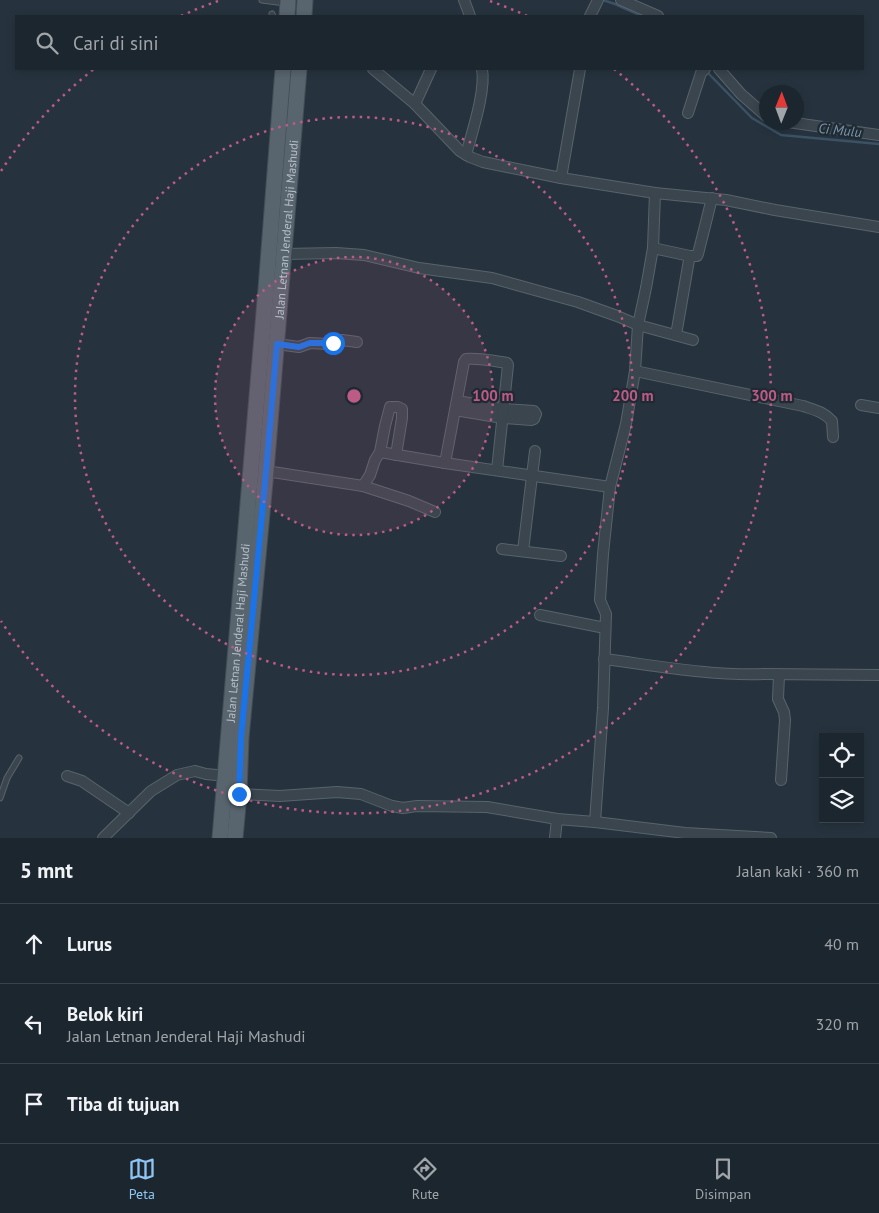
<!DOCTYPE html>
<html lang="id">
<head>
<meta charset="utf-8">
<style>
  body { margin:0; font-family:"PT Sans",sans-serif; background:#29323a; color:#f1f3f6 }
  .controls { position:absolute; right:15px; bottom:15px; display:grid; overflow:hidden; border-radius:0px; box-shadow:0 2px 8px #0003 }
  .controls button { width:45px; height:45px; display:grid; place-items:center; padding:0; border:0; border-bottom:1px solid #3a434a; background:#1c262e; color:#f1f3f6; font:25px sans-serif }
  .compass { position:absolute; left:759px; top:85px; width:45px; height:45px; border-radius:50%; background:#1c262e; box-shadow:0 2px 8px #0003; rotate:1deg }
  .stop { position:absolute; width:15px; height:15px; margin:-11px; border:4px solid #1a73e8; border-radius:50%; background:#fff }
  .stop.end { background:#1a73e8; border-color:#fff; box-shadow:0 1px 5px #0008 }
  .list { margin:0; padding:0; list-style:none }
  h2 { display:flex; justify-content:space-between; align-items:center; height:65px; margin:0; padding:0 20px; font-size:21px }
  h2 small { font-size:16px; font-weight:400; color:#a0a5aa }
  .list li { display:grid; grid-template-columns:32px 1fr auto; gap:15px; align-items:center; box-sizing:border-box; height:80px; padding:0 20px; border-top:1px solid #3a434a }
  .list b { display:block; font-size:19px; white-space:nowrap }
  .list p { margin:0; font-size:16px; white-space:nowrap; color:#a0a5aa }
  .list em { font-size:16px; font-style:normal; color:#a0a5aa }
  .icon { flex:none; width:28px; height:28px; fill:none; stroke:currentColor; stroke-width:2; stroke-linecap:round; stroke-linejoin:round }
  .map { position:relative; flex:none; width:879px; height:838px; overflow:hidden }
  .search { position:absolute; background:#1c262e; box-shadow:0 2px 8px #0003; left:15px; right:15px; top:15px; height:55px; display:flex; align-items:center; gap:12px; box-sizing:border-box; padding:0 18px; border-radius:0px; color:#a0a5aa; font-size:19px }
  .sheet { height:305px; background:#1c262e }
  nav { display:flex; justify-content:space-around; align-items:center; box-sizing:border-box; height:70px; border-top:1px solid #3a434a; background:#1c262e; font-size:14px; color:#a0a5aa }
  nav a { display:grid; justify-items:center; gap:2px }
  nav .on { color:#90c5f3 }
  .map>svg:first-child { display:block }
</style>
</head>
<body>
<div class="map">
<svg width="879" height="838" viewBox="0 0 879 838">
  <rect width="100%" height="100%" fill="#26333e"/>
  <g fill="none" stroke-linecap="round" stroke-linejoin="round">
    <g stroke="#3a5264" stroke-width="2.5">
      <polyline points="603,0 615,4 642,16"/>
      <polyline points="707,72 752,118 781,135 879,144"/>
    </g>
    <g stroke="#58636c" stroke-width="7">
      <g id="service">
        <polyline points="262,0 285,3"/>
        <polyline points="272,14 273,16"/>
        <polyline points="0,798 7,778 19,758"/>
      </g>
    </g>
    <g stroke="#58636c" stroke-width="12">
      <g id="minor">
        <polyline points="464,0 470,16"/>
        <polyline points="621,0 658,16"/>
        <polyline points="590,16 598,0"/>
        <polyline points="373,69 415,104 460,151 470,157 483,162 561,178 655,193 726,200 775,210 879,227"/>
        <polyline points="719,69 741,94 766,116"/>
        <polyline points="415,104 431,69"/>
        <polyline points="688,113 701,73 705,69"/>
        <polyline points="788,122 879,135"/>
        <path d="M466,155C472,132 486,91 482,69"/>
        <polyline points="561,178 580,69"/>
        <polyline points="653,248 690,256"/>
        <polyline points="284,254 336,253 364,255 419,268 492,278 578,302 617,316 638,325 693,340"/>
        <polyline points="676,335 689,260 690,256 697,256 698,254 712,198"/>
        <polyline points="277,344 299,347 310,343 327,344 342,340 357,342"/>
        <path d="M635,371L803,406C815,410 824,412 832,421L833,437"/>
        <polyline points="861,405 879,408"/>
        <polyline points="455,410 503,418 531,420 534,419 536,414 534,411 504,409 457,401"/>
        <polyline points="380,452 445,463 610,487"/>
        <path d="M445,463L464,362L466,359C479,358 494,361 507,363L508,365L497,470"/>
        <polyline points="266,471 363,486 370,475 375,460 380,452 385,426 390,407 398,407 402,409 402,418 396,455"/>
        <polyline points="363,486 409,501 435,512"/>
        <polyline points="502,549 561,556"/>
        <polyline points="523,551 535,451"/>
        <polyline points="540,615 605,628"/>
        <path d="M604,659C658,666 711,676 765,674L879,675"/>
        <polyline points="779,675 778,699 784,712 785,720 781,780"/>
        <polyline points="67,776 82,781 129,813"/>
        <polyline points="239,794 280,796 337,792 361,794 392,806 403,808 417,806 487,807 557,819 595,822 685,833 771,838"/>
        <polyline points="595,822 603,708 606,614 600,600 603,554 610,487 626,424 635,371 638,325 646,288 653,248 655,193"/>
        <polyline points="103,838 151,791 177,775 195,771 206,774 226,776"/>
        <polyline points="555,838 557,819"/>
      </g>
    </g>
    <g stroke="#434e57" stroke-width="17">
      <g id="primary">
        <polyline points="287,16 288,0"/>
        <polyline points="304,16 305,0"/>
        <path id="s1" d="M220,838L266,289L283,69"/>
        <path id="s2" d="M235,838L239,794L241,738L266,471L299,69"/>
      </g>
    </g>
    <use href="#service" stroke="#3a454e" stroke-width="5"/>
    <use href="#minor" stroke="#3a454e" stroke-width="10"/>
    <use href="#primary" stroke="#58646e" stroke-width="15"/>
  </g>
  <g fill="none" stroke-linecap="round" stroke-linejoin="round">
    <polyline stroke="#1a73e8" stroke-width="6" points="239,794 241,738 266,472 277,344 299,347 310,343 333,343"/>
  </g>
  <circle cx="354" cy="396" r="139" fill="#bd5b87" fill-opacity=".12"/>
  <g fill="none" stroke="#bd5b87" stroke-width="2.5" stroke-dasharray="2.5 5">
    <circle cx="354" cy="396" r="139"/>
    <circle cx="354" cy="396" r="279"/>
    <path d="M1 171A418 418 0 0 1 94 69M181 16A418 418 0 0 1 218 1M490 1A418 418 0 0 1 527 16M614 69A418 418 0 1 1 1 621"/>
  </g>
  <g text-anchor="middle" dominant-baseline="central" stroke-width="4.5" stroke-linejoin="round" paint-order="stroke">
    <g font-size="12" fill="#b6c0c9" stroke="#1f2a33">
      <text stroke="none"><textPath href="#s2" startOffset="611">Jalan Letnan Jenderal Haji Mashudi</textPath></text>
      <text stroke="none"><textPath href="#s1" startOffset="206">Jalan Letnan Jenderal Haji Mashudi</textPath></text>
    </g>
    <g font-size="14" font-style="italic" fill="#7895aa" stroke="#1f2a33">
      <text transform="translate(840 130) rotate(6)">Ci Mulu</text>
    </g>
  </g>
  <circle cx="354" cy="396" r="8" fill="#bd5b87" stroke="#1f2a33" stroke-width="2.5"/>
  <g font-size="15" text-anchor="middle" font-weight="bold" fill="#bd5b87" stroke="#1f2a33" stroke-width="4.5" stroke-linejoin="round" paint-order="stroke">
    <text x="493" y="401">100 m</text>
    <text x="633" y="401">200 m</text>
    <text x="772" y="401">300 m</text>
  </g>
</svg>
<div class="controls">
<button><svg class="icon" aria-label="locate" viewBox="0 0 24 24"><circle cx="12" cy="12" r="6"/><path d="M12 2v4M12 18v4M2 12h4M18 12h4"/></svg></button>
<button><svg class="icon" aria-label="layers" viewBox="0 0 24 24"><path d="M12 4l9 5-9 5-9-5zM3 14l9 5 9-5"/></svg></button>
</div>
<svg class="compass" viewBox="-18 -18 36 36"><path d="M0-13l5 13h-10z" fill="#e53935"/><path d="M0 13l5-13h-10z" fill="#a0a5aa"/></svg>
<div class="stop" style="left:333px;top:343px"></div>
<div class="stop end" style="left:239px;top:794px"></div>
<div class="search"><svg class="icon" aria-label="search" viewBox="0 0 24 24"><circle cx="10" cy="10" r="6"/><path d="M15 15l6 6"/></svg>Cari di sini</div>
</div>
<section class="sheet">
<h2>5 mnt<small>Jalan kaki · 360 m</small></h2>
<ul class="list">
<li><svg class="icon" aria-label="ahead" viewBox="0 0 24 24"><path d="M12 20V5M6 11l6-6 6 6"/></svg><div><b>Lurus</b></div><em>40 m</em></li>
<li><svg class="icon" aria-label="left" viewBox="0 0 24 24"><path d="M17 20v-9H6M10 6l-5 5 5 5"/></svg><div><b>Belok kiri</b><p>Jalan Letnan Jenderal Haji Mashudi</p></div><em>320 m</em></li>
<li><svg class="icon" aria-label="arrive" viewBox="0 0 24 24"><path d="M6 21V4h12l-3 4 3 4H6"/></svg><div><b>Tiba di tujuan</b></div></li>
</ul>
</section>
<nav>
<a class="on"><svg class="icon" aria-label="map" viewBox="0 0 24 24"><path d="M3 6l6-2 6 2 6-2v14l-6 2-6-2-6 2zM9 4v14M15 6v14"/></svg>Peta</a>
<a><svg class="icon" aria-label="directions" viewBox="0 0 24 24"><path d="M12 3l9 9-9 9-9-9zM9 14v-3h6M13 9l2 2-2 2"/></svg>Rute</a>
<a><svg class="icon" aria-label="saved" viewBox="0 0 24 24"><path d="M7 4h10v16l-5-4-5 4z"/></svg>Disimpan</a>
</nav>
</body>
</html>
